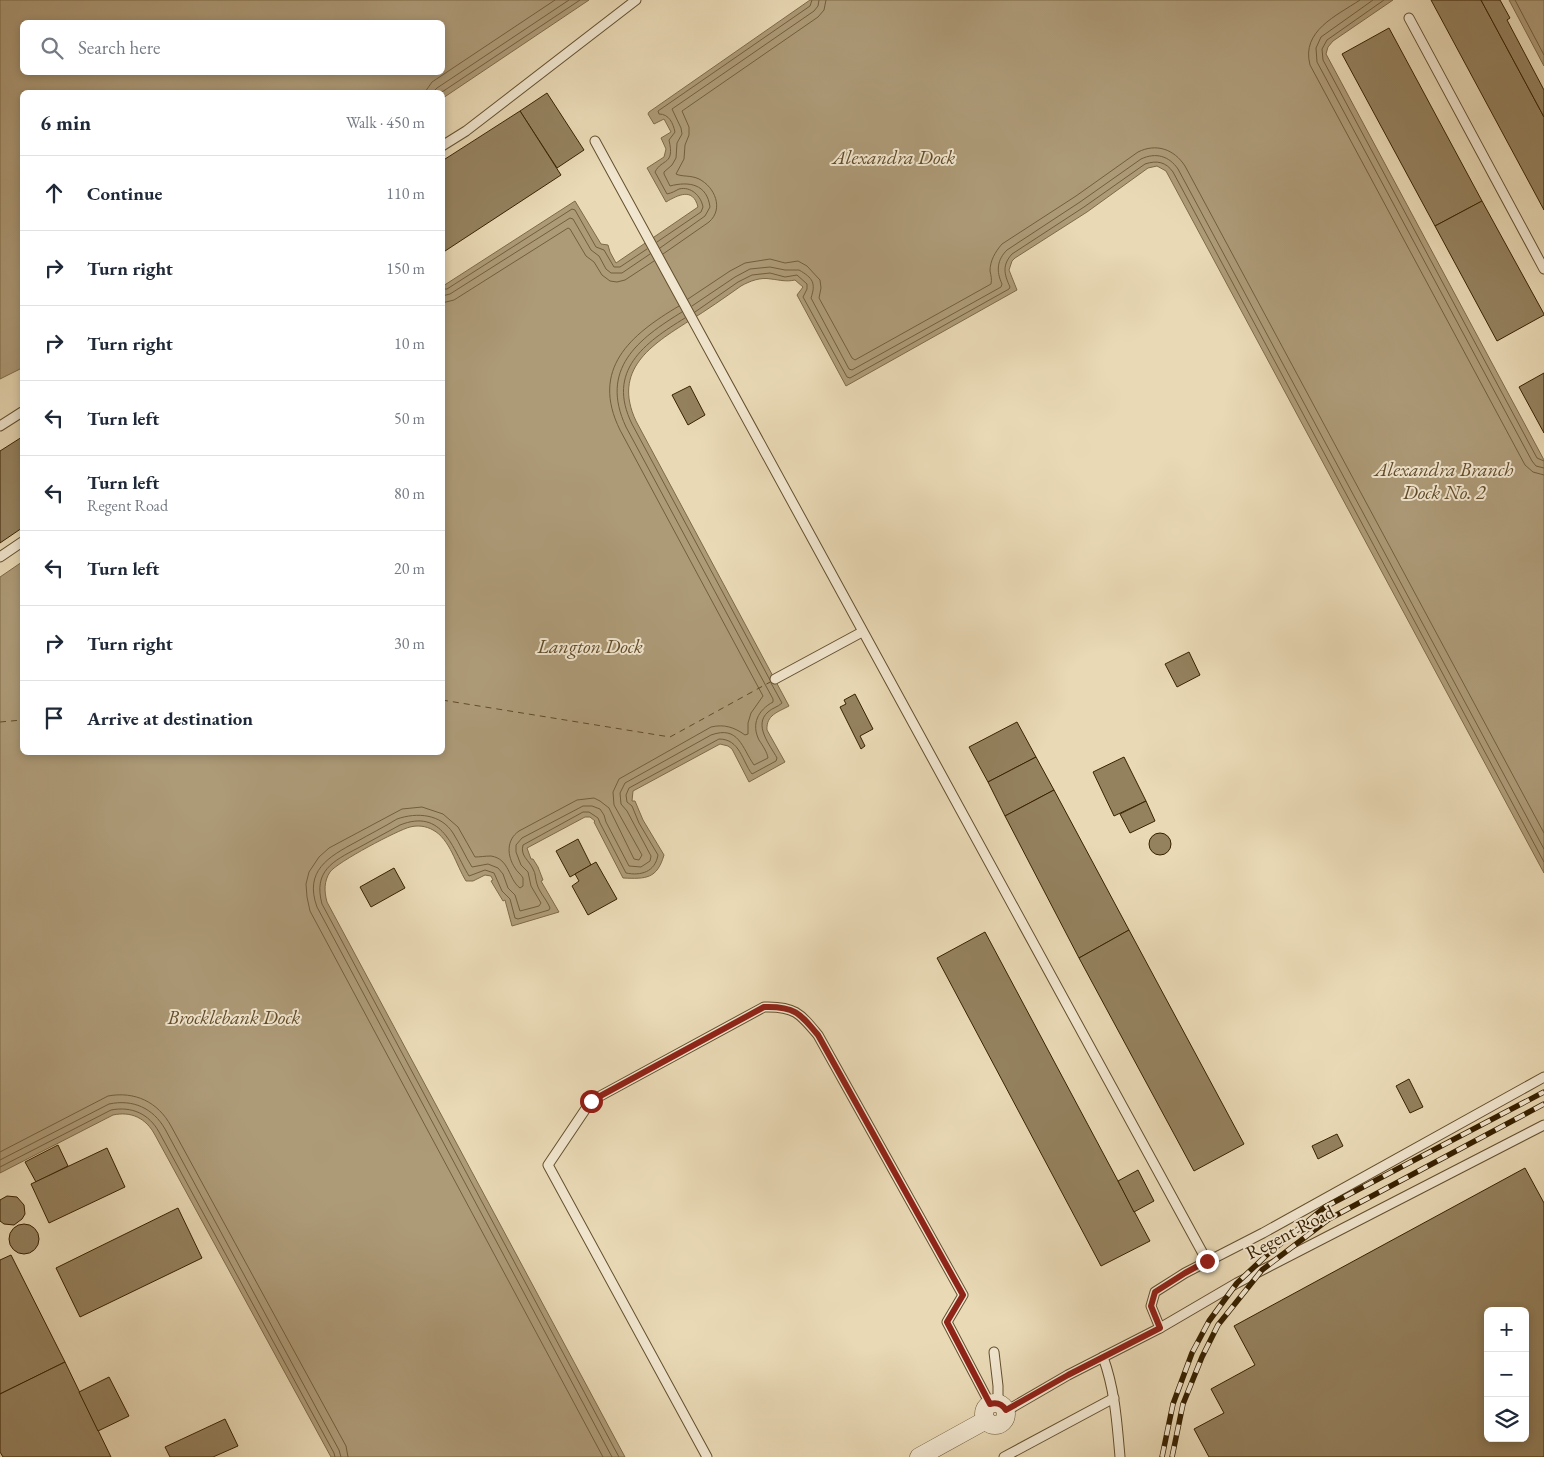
<!DOCTYPE html>
<html lang="en">
<head>
<meta charset="utf-8">
<style>
  body { margin:0; font-family:"EB Garamond",serif; background:#f2f2f3; color:#1f2937 }
  .controls { position:absolute; right:15px; bottom:15px; display:grid; overflow:hidden; border-radius:8px; box-shadow:0 2px 8px #0003 }
  .controls button { width:45px; height:45px; display:grid; place-items:center; padding:0; border:0; border-bottom:1px solid #e0e1e3; background:#fff; color:#1f2937; font:25px sans-serif }
  .stop { position:absolute; width:15px; height:15px; margin:-11px; border:4px solid #8f2418; border-radius:50%; background:#fff }
  .stop.end { background:#8f2418; border-color:#fff; box-shadow:0 1px 5px #0008 }
  .list { margin:0; padding:0; list-style:none }
  h2 { display:flex; justify-content:space-between; align-items:center; height:65px; margin:0; padding:0 20px; font-size:21px }
  h2 small { font-size:16px; font-weight:400; color:#747a83 }
  .list li { display:grid; grid-template-columns:32px 1fr auto; gap:15px; align-items:center; box-sizing:border-box; height:75px; padding:0 20px; border-top:1px solid #e0e1e3 }
  .list b { display:block; font-size:19px; white-space:nowrap }
  .list p { margin:0; font-size:16px; white-space:nowrap; color:#747a83 }
  .list em { font-size:16px; font-style:normal; color:#747a83 }
  .icon { flex:none; width:28px; height:28px; fill:none; stroke:currentColor; stroke-width:2; stroke-linecap:round; stroke-linejoin:round }
  .map { position:relative; flex:none; width:1544px; height:1457px; overflow:hidden }
  .search { position:absolute; background:#fff; box-shadow:0 2px 8px #0003; left:20px; top:20px; width:425px; height:55px; display:flex; align-items:center; gap:12px; box-sizing:border-box; padding:0 18px; border-radius:8px; color:#747a83; font-size:19px }
  .panel { position:absolute; background:#fff; box-shadow:0 2px 8px #0003; left:20px; top:90px; width:425px; height:665px; border-radius:8px }
  .map>svg:first-child { display:block }
</style>
</head>
<body>
<div class="map">
<svg width="1544" height="1457" viewBox="0 0 1544 1457">
  <rect width="100%" height="100%" fill="#e9d9b5"/>
  <filter id="stains"><feTurbulence type="fractalNoise" baseFrequency=".004" numOctaves="4"/><feColorMatrix values="0 0 0 0 .2 0 0 0 0 .09 0 0 0 0 .02 0 0 0 .5 -.17"/></filter>
  <radialGradient id="worn" r=".72"><stop offset=".6" stop-color="#630" stop-opacity="0"/><stop offset="1" stop-color="#630" stop-opacity=".3"/></radialGradient>
  <g fill="#ad9a77" stroke="#7e6a47" fill-rule="evenodd">
    <path d="M0,0H589L443,98L442,92H22V368L0,379ZM22,22H442V72H22Z"/>
    <path d="M810,0H1393L1333,41L1328,47L1326,54L1544,460V873L1166,171L1157,166L1148,168L1087,212L1015,258L1012,261L1009,270L1017,290L846,386L797,295L803,287L795,280C786,282 780,280 771,279C760,277 750,281 741,286C724,298 707,310 689,321C651,345 612,370 636,421L789,706C778,712 766,715 767,730L785,762L749,782L732,749L728,746L720,744L633,791L632,801H635L643,820L664,855C657,879 646,879 623,878L594,822L595,821L590,817H585L527,848L531,859H533L538,867L543,880L541,881L559,912L512,926L505,900L503,901L491,881L493,880L491,876L485,875L473,881H466C456,865 450,839 433,830C426,826 418,825 410,827C398,830 337,862 330,872C324,881 324,891 327,902L625,1457H331L155,1135C146,1118 131,1111 113,1115L0,1173V577L22,562V752H442L443,286L575,201L601,244L608,245L610,252L616,263L698,207C693,187 678,195 666,202L647,168L664,157L666,149L661,138L671,132L664,119L654,124L648,114L649,112Z"/>
    <polygon points="1509,0 1544,0 1544,66"/>
  </g>
  <g fill="none" stroke-linecap="round" stroke-linejoin="round">
    <g stroke="#725e3c" stroke-width="1">
      <path d="M1360,0C1336,16 1301,31 1310,65L1525,465L1533,472L1544,475"/>
      <polyline points="1373,0 1321,37 1316,48 1317,62 1532,461 1536,466 1544,468"/>
      <polyline points="1384,0 1327,40 1322,49 1323,60 1537,458 1544,461"/>
      <polyline points="1515,0 1544,55"/>
      <polyline points="425,92 432,82 555,0"/>
      <polyline points="433,92 437,88 569,0"/>
      <polyline points="442,92 580,0"/>
      <path d="M657,242L701,212L703,207C701,196 691,186 679,189C675,191 672,193 667,194L655,172C662,158 675,166 669,140L675,132C673,123 669,114 659,114L658,111L810,6L812,0"/>
      <path d="M660,248L705,216L710,207C707,184 689,181 670,186L664,174V172L672,165L676,158L677,143L682,134L681,128L672,109L814,11L818,6L819,0"/>
      <path d="M663,254L709,222C724,209 715,187 699,179C691,175 682,177 676,174L684,159L685,145L689,135V127L682,111L818,17L824,10L826,0"/>
      <polyline points="442,289 447,289 572,209 575,210 596,247 604,250 614,267 620,267 647,249"/>
      <polyline points="442,296 450,294 570,218 573,219 591,250 599,256 606,269 611,273 622,273 650,254"/>
      <path d="M688,299L730,271L745,263L770,259L785,263L798,261L807,266L820,280L821,288L819,298L852,358L855,360L991,284C992,279 991,276 990,271C990,261 995,252 1002,244L1076,196L1138,152C1156,143 1174,149 1185,166L1544,833"/>
      <polyline points="442,303 454,300 568,228 570,229 586,256 594,262 602,275 610,281 617,282 625,280 654,261"/>
      <path d="M692,306L735,277L750,269L770,267L785,270H799C813,278 816,283 811,298L849,369L852,370L1001,287L1002,284C996,271 997,260 1007,250L1080,202L1141,159C1156,152 1169,156 1178,169L1544,849"/>
      <path d="M695,312L738,282L752,275L770,273L785,277L797,275L807,284V289L803,297L847,377L850,378L1009,289L1010,287C1004,274 1002,265 1012,254L1084,207L1145,164C1157,160 1166,162 1173,172L1544,862"/>
      <path d="M685,318C644,343 606,371 632,424L770,680"/>
      <path d="M0,1152L108,1096C135,1091 158,1102 171,1126L346,1446L348,1457"/>
      <path d="M0,1160L109,1104C133,1099 153,1108 165,1129L339,1450L341,1457"/>
      <path d="M0,1167L111,1110C132,1106 149,1114 159,1132L334,1453L335,1457"/>
      <path d="M603,1457L310,911L307,897L306,884L309,872L319,857L329,848L402,809L422,807L443,814L458,827L475,857C480,857 485,856 491,856C510,859 508,879 520,888L523,886C523,884 523,881 523,878C521,874 517,872 515,868C507,856 506,840 519,831L577,800L594,798L600,801L609,808L634,859L639,860L642,855L614,805L613,792L619,779L711,727C724,724 734,727 745,735L748,734V723L751,713L763,696L620,430C590,369 630,335 679,306"/>
      <path d="M612,1457L317,907C304,871 328,857 356,842C370,834 384,827 397,819C417,812 441,814 453,833C460,844 465,856 472,867L488,864L498,868L503,874L508,888L515,895L520,911L539,906L541,903L531,886L528,872L521,865L516,852V845L522,838L583,806H592L600,809L604,815L606,822L629,866L641,867L650,861L651,856L627,811L621,804L620,793L625,783L711,735C739,725 742,748 754,765L768,758C767,752 763,746 759,740C751,724 758,710 773,702V699L626,427C599,369 638,339 682,312"/>
      <path d="M619,1457L322,904C313,871 333,861 358,848C372,840 386,833 400,825C443,808 452,848 469,876L485,870L494,873L502,891L510,899L515,918L518,919L549,910L550,908C547,900 539,892 537,884C535,878 536,874 533,869C529,860 520,856 523,845L583,812H589L598,818L600,823L626,873C641,876 655,872 658,855L639,823L632,806L627,802L626,795L629,788L719,739C740,739 742,761 752,774L776,761L777,758C770,745 753,725 768,712C772,708 778,707 782,703L771,683"/>
    </g>
    <g stroke="#614b2a" stroke-width="1" stroke-dasharray="6 5" stroke-linecap="butt">
      <polyline points="442,700 670,737 772,681"/>
      <polyline points="0,722 22,720"/>
    </g>
  </g>
  <g fill="#94815e" stroke="#382100" fill-rule="evenodd">
    <polygon points="1431,0 1481,0 1544,117 1544,210"/>
    <polygon points="1481,0 1500,0 1510,18 1507,20 1544,90 1544,117"/>
    <polygon points="1389,28 1482,201 1435,226 1342,54"/>
    <polygon points="547,93 584,150 557,168 520,111"/>
    <polygon points="520,111 561,175 442,253 442,161"/>
    <polygon points="1482,201 1544,314 1544,315 1497,341 1435,226"/>
    <polygon points="1544,373 1544,433 1519,387"/>
    <polygon points="690,386 705,415 688,425 672,395"/>
    <polygon points="22,437 22,528 0,543 0,451"/>
    <polygon points="1189,652 1200,675 1177,687 1165,664"/>
    <polygon points="855,694 873,729 860,736 865,746 861,749 840,707 846,704 844,700"/>
    <polygon points="1017,722 1036,757 988,782 969,747"/>
    <polygon points="1036,757 1054,790 1005,816 988,782"/>
    <polygon points="1124,757 1146,801 1114,816 1093,772"/>
    <polygon points="1054,790 1129,930 1079,958 1005,816"/>
    <polygon points="1146,801 1155,821 1130,833 1120,814"/>
    <circle cx="1160" cy="844" r="11"/>
    <polygon points="578,839 591,865 570,877 556,851"/>
    <polygon points="596,862 617,899 588,915 572,886 579,881 575,874"/>
    <polygon points="394,868 405,888 371,907 360,887"/>
    <polygon points="1129,930 1244,1144 1194,1171 1079,958"/>
    <polygon points="985,932 1150,1241 1101,1266 937,958"/>
    <polygon points="1409,1079 1423,1107 1410,1113 1396,1086"/>
    <polygon points="1337,1134 1343,1146 1318,1159 1312,1146"/>
    <polygon points="58,1145 68,1166 36,1182 25,1162"/>
    <polygon points="107,1148 125,1187 49,1223 31,1184"/>
    <path d="M1525,1168L1544,1203V1457H1209L1194,1429L1224,1413L1211,1389L1255,1365L1234,1326ZM1488,1311H1525V1438H1488Z"/>
    <polygon points="1138,1170 1154,1201 1134,1212 1118,1181"/>
    <polygon points="7,1196 17,1197 24,1205 25,1214 22,1219 14,1225 4,1224 0,1221 0,1200"/>
    <polygon points="178,1208 202,1258 80,1317 56,1268"/>
    <circle cx="24" cy="1239" r="15"/>
    <polygon points="11,1255 65,1362 0,1394 0,1260"/>
    <polygon points="65,1362 111,1457 3,1457 0,1452 0,1394"/>
    <polygon points="109,1377 129,1416 98,1431 79,1392"/>
    <polygon points="225,1419 238,1446 213,1457 170,1457 165,1447"/>
  </g>
  <g fill="none" stroke-linecap="round" stroke-linejoin="round">
    <g stroke="#644f2d" stroke-width="11">
      <g id="service">
        <polyline points="1409,18 1544,269"/>
        <polyline points="595,141 1207,1261"/>
        <polyline points="442,146 466,131 636,0"/>
        <polyline points="0,426 22,412"/>
        <polyline points="0,557 22,542"/>
        <polyline points="775,679 862,632"/>
        <polyline points="1160,1328 1151,1306 1155,1292 1185,1273 1263,1233 1544,1077"/>
        <polyline points="994,1352 998,1386 998,1403"/>
        <path d="M1103,1357C1115,1390 1117,1423 1120,1457"/>
        <polyline points="1006,1411 1068,1375 1160,1328 1237,1283 1544,1125"/>
        <path d="M707,1457L548,1165L591,1101L764,1007C794,1006 800,1013 818,1035L963,1295L947,1322L990,1404"/>
        <polyline points="1004,1457 1114,1398"/>
      </g>
    </g>
    <g stroke="#644f2d" stroke-width="19">
      <g id="minor">
        <circle cx="995" cy="1414" r="11"/>
        <polyline points="919,1457 986,1420"/>
      </g>
    </g>
    <use href="#service" stroke="#f1e6cf" stroke-width="9"/>
    <use href="#minor" stroke="#f1e6cf" stroke-width="18"/>
    <g stroke="#382100" stroke-width="5.5">
      <g id="rail">
        <polyline points="1162,1457 1173,1404 1192,1353 1209,1321 1237,1283 1269,1253 1325,1207 1544,1092"/>
        <polyline points="1172,1457 1183,1404 1202,1357 1218,1325 1262,1270 1329,1219 1544,1104"/>
      </g>
    </g>
    <use href="#rail" stroke="#f1e6cf" stroke-width="4" stroke-dasharray="11" stroke-linecap="butt"/>
  </g>
  <g fill="none" stroke-linecap="round" stroke-linejoin="round">
    <path stroke="#8f2418" stroke-width="6" d="M591,1101L764,1007C794,1006 800,1013 818,1035L963,1295L947,1322L990,1404C997,1402 1002,1404 1006,1410L1068,1375L1160,1328L1151,1306L1155,1292L1185,1273L1207,1261"/>
  </g>
  <g text-anchor="middle" dominant-baseline="central" stroke-width="4" stroke-linejoin="round" paint-order="stroke">
    <g font-size="19" fill="#382100" stroke="#f1e6cf">
      <text transform="translate(1290 1232) rotate(-27)">Regent Road</text>
    </g>
    <g font-size="20" font-style="italic" fill="#614b2a" stroke="#f1e6cf">
      <text x="894" y="157">Alexandra Dock</text>
      <text x="1444" y="469">Alexandra Branch<tspan x="1444" dy="23">Dock No. 2</tspan></text>
      <text x="590" y="646">Langton Dock</text>
      <text x="234" y="1017">Brocklebank Dock</text>
    </g>
  </g>
  <rect width="100%" height="100%" filter="url(#stains)"/>
  <rect width="100%" height="100%" fill="url(#worn)"/>
</svg>
<div class="controls">
<button>+</button>
<button>−</button>
<button><svg class="icon" aria-label="layers" viewBox="0 0 24 24"><path d="M12 4l9 5-9 5-9-5zM3 14l9 5 9-5"/></svg></button>
</div>
<div class="stop" style="left:591px;top:1101px"></div>
<div class="stop end" style="left:1207px;top:1261px"></div>
<div class="search"><svg class="icon" aria-label="search" viewBox="0 0 24 24"><circle cx="10" cy="10" r="6"/><path d="M15 15l6 6"/></svg>Search here</div>
<section class="panel">
<h2>6 min<small>Walk · 450 m</small></h2>
<ul class="list">
<li><svg class="icon" aria-label="ahead" viewBox="0 0 24 24"><path d="M12 20V5M6 11l6-6 6 6"/></svg><div><b>Continue</b></div><em>110 m</em></li>
<li><svg class="icon" aria-label="right" viewBox="0 0 24 24"><path d="M7 20v-9h11M14 6l5 5-5 5"/></svg><div><b>Turn right</b></div><em>150 m</em></li>
<li><svg class="icon" aria-label="right" viewBox="0 0 24 24"><path d="M7 20v-9h11M14 6l5 5-5 5"/></svg><div><b>Turn right</b></div><em>10 m</em></li>
<li><svg class="icon" aria-label="left" viewBox="0 0 24 24"><path d="M17 20v-9H6M10 6l-5 5 5 5"/></svg><div><b>Turn left</b></div><em>50 m</em></li>
<li><svg class="icon" aria-label="left" viewBox="0 0 24 24"><path d="M17 20v-9H6M10 6l-5 5 5 5"/></svg><div><b>Turn left</b><p>Regent Road</p></div><em>80 m</em></li>
<li><svg class="icon" aria-label="left" viewBox="0 0 24 24"><path d="M17 20v-9H6M10 6l-5 5 5 5"/></svg><div><b>Turn left</b></div><em>20 m</em></li>
<li><svg class="icon" aria-label="right" viewBox="0 0 24 24"><path d="M7 20v-9h11M14 6l5 5-5 5"/></svg><div><b>Turn right</b></div><em>30 m</em></li>
<li><svg class="icon" aria-label="arrive" viewBox="0 0 24 24"><path d="M6 21V4h12l-3 4 3 4H6"/></svg><div><b>Arrive at destination</b></div></li>
</ul>
</section>
</div>
</body>
</html>
